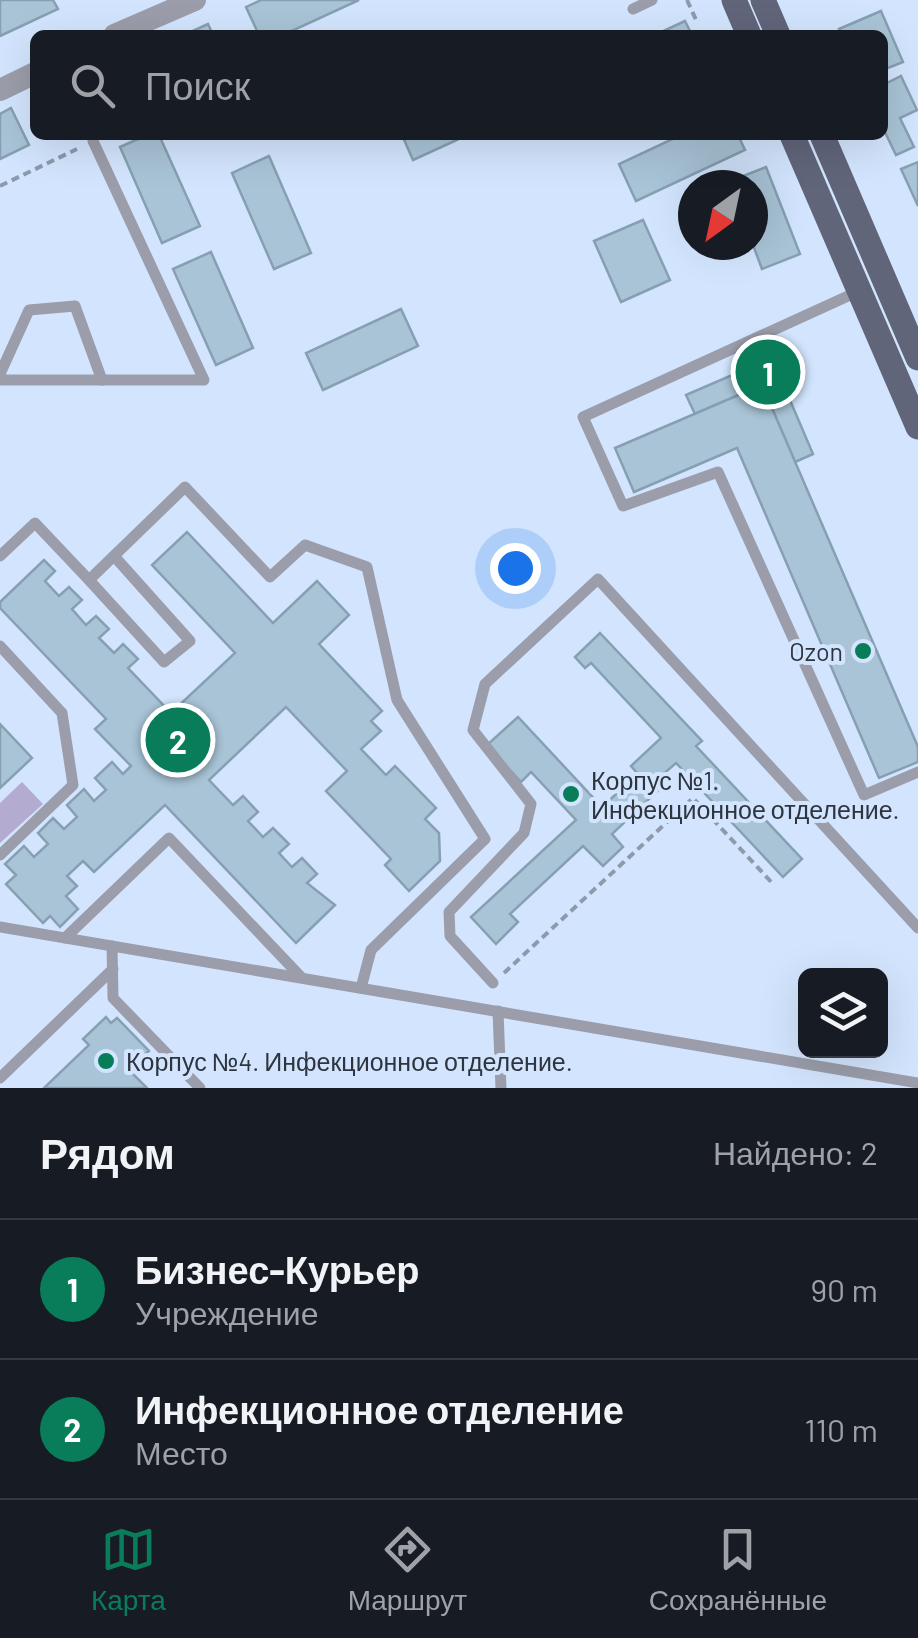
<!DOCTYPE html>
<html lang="ru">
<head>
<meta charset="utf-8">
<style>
  body { margin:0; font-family:Barlow,sans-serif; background:#242831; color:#f1f3f6 }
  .controls { position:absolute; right:30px; bottom:30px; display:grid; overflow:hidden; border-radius:15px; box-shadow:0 10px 40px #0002 }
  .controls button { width:90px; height:90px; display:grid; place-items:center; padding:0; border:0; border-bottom:2px solid #363941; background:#171b24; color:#f1f3f6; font:50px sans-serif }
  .compass { position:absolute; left:678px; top:170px; width:90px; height:90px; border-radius:50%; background:#171b24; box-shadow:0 10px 40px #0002; rotate:213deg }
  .you { position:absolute; left:515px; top:568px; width:35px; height:35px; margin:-25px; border:8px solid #fff; border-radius:50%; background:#1a73e8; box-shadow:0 0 0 15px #1a73e833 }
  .badge { display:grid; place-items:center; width:65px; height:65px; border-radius:50%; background:#097d5a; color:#fff; font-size:32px; font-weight:700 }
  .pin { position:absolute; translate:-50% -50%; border:5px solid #fff; box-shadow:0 2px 10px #0006 }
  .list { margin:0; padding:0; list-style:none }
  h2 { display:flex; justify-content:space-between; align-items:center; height:130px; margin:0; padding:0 40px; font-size:42px }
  h2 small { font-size:32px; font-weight:400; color:#9ea1a6 }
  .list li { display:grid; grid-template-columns:65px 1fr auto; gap:30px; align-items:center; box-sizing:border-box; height:140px; padding:0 40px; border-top:2px solid #363941 }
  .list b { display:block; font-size:38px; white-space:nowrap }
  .list p { margin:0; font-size:32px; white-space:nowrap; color:#9ea1a6 }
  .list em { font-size:32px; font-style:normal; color:#9ea1a6 }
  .icon { flex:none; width:55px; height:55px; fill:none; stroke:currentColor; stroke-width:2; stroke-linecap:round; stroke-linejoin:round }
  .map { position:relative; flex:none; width:918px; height:1088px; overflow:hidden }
  .search { position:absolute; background:#171b24; box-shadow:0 10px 40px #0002; left:30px; right:30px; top:30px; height:110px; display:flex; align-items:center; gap:25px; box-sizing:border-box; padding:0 35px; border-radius:15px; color:#9ea1a6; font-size:38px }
  .sheet { height:410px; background:#171b24 }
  nav { display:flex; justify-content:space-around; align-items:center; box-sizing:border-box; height:140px; border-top:2px solid #363941; background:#171b24; font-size:28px; color:#9ea1a6 }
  nav a { display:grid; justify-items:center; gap:5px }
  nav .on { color:#097d5a }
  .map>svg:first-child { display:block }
</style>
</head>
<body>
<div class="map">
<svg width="918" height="1088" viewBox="0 0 918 1088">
  <rect width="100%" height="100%" fill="#d3e5fe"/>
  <polygon fill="#b3abd0" points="22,782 43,804 0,843 0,803"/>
  <g fill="#a9c4d7" stroke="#86a0b2" stroke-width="2.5">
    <polygon points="0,0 53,0 58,9 0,36"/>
    <polygon points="261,0 359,0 283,35 259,35 246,7"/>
    <polygon points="881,11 903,62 883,70 883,35 842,35 839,29"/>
    <polygon points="685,21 692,35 655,35"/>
    <polygon points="208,24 213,35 184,35"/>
    <polygon points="901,76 917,110 900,118 914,147 896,155 883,128 883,85"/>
    <polygon points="11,108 29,145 0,159 0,114"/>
    <polygon points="147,135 159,135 200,226 162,243 120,147"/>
    <polygon points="402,135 454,135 457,140 413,160"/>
    <polygon points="681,135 738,135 745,150 636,201 619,164"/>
    <polygon points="269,156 311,253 274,269 232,173"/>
    <polygon points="918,162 918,206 901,169"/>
    <polygon points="766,167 800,254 762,269 753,245 753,185 728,182"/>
    <polygon points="643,220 670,280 621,302 594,241"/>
    <polygon points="211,252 253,348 216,365 173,269"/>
    <polygon points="401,309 418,346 323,390 306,353"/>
    <polygon points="772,358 813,454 795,462 762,385 695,414 686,395"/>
    <polygon points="762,385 918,747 918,762 879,778 737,448 634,492 615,448"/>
    <polygon points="187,532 273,623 317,581 349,615 319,644 382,711 371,721 381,731 361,749 386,775 395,766 436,808 425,819 439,833 440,861 409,891 385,865 391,859 326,791 347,771 286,707 209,780 233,805 243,796 258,812 248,821 263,837 273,828 289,844 279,853 292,867 302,858 317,874 307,883 335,905 296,943 165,805 94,872 83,861 67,876 77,886 66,896 78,909 60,927 50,916 43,923 6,884 16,875 5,864 24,846 34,857 48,844 38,833 53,818 64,829 77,817 67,805 84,789 94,801 106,790 95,778 112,762 123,774 131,766 95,729 106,719 0,608 0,602 44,560 55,571 45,581 59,596 69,587 82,600 72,609 86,625 96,616 109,629 99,638 114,653 123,644 138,659 128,668 171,713 235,653 152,565"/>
    <polygon points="600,633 702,741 696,746 802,859 783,877 676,763 661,776 667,782 612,834 623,847 603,866 583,846 510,914 518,922 496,944 471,917 576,820 531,772 521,782 487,745 518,717 602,807 638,774 631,766 661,738 591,663 585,668 575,657"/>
    <polygon points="0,724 32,758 0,788"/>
    <polygon points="106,1017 111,1023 117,1018 149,1051 129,1070 147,1088 44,1088 89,1045 83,1039"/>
  </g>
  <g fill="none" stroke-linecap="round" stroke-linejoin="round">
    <g stroke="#8c9aac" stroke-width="4" stroke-dasharray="8 5" stroke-linecap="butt">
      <polyline points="687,0 697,22"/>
      <polyline points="0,186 77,149"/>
      <polyline points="504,973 693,798 774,885"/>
    </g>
    <g stroke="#9b9eaa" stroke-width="11">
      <polyline points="633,9 652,0"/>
      <polyline points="859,291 583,417 623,506 718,472 864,795 918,772"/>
      <polyline points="0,374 29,310 75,306 102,380"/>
      <polyline points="0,380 204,380 93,141"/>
      <polyline points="0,556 35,523 89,580 185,487 270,577 305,545 367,567 397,700 485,839 371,950 361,988"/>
      <polyline points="89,580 164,662 190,641 114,556"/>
      <polyline points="0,646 62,713 73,785 0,855"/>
      <polyline points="0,927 918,1083"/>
      <polyline points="65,938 169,838 301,977"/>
      <polyline points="112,946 113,998 200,1088"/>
      <polyline points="493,983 450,936 449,912 524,833 531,804 473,730 485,684 598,579 918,928"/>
      <polyline points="498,1011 501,1088"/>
      <polyline points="0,1078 113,969"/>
    </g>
    <g stroke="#9b9eaa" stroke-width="22">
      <polyline points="114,35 195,0"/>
      <polyline points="0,90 35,73"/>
    </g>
    <g stroke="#60657a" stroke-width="25">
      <polyline points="734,0 749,35"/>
      <polyline points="763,0 778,35"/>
      <polyline points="792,135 918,427"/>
      <polyline points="822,135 918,358"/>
    </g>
  </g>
  <g fill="#097d5a" stroke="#d3e5fe" stroke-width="4">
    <circle cx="863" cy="651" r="10"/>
    <circle cx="571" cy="794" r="10"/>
    <circle cx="106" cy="1061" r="10"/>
  </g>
  <g text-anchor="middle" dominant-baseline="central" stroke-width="8" stroke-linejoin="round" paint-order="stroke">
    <g font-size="25" fill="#2e353f" stroke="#d3e5fe" text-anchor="start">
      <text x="843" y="651" text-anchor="end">Ozon</text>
      <text x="591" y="780">Корпус №1.<tspan x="591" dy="29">Инфекционное отделение.</tspan></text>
      <text x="126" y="1061">Корпус №4. Инфекционное отделение.</text>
    </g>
  </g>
</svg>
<div class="controls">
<button><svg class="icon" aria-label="layers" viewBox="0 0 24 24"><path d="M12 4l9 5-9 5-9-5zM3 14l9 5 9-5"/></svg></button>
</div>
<svg class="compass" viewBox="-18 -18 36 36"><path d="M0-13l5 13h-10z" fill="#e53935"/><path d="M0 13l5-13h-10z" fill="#9ea1a6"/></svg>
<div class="you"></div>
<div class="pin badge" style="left:768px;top:372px">1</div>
<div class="pin badge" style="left:178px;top:740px">2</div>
<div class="search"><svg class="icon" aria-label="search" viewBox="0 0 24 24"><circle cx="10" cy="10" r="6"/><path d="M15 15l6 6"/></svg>Поиск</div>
</div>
<section class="sheet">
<h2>Рядом<small>Найдено: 2</small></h2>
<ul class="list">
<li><span class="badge">1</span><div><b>Бизнес-Курьер</b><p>Учреждение</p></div><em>90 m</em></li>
<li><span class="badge">2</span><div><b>Инфекционное отделение</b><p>Место</p></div><em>110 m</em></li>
</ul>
</section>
<nav>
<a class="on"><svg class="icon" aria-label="map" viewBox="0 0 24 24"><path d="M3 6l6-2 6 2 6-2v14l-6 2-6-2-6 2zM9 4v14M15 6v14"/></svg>Карта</a>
<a><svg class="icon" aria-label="directions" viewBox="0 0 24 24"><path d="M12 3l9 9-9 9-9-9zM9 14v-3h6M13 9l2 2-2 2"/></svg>Маршрут</a>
<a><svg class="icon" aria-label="saved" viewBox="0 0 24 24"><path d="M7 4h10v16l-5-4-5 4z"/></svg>Сохранённые</a>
</nav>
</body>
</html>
